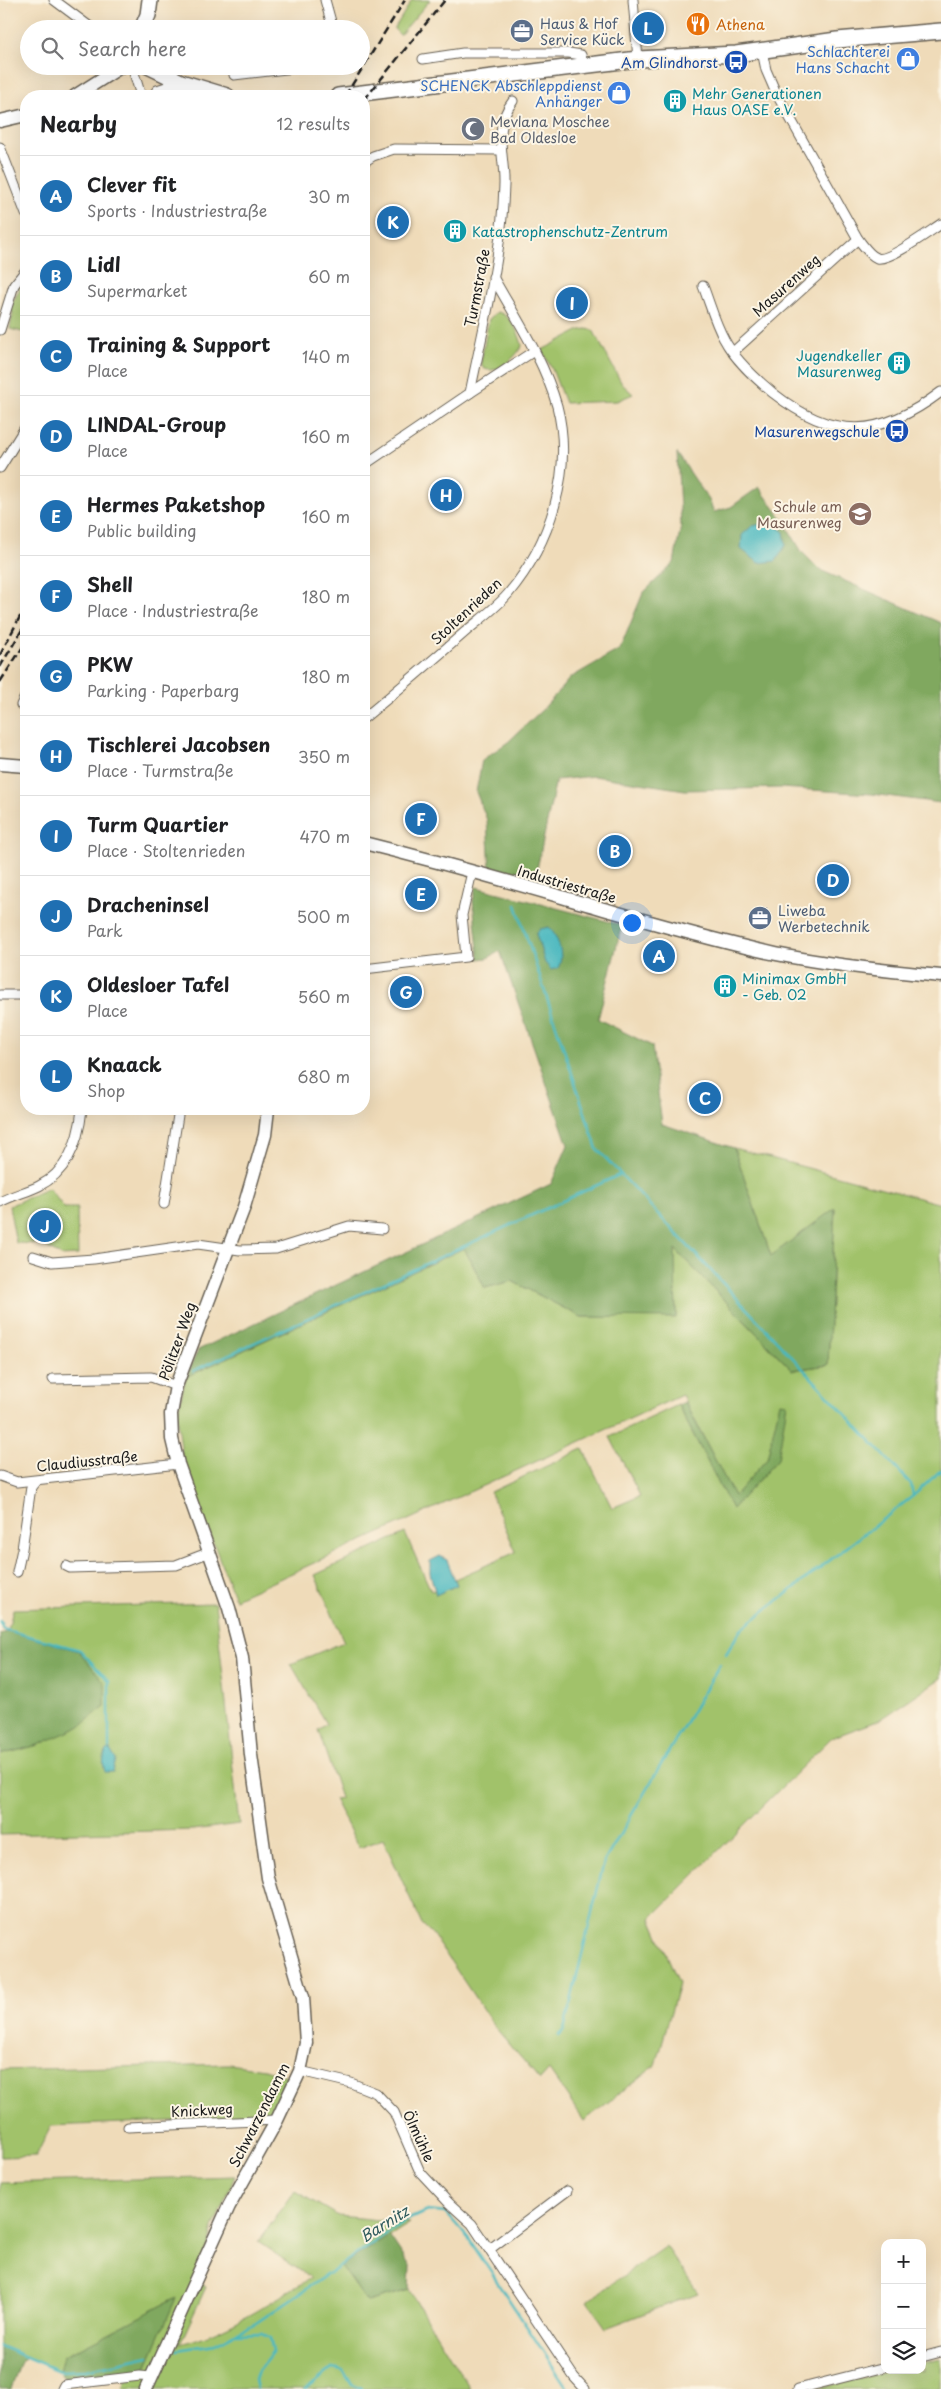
<!DOCTYPE html>
<html lang="en">
<head>
<meta charset="utf-8">
<style>
  body { margin:0; font-family:"Playpen Sans",sans-serif; background:#f6f6f6; color:#202124 }
  .controls { position:absolute; right:15px; bottom:15px; display:grid; overflow:hidden; border-radius:10px; box-shadow:0 5px 20px #0002 }
  .controls button { width:45px; height:45px; display:grid; place-items:center; padding:0; border:0; border-bottom:1px solid #e0e0e0; background:#fff; color:#202124; font:25px sans-serif }
  .you { position:absolute; left:631px; top:922px; width:18px; height:18px; margin:-12px; border:4px solid #fff; border-radius:50%; background:#1a73e8; box-shadow:0 0 0 8px #1a73e833 }
  .badge { display:grid; place-items:center; width:32px; height:32px; border-radius:50%; background:#1f6fb2; color:#fff; font-size:16px; font-weight:700 }
  .pin { position:absolute; translate:-50% -50%; border:2px solid #fff; box-shadow:0 1px 5px #0006 }
  .list { margin:0; padding:0; list-style:none }
  h2 { display:flex; justify-content:space-between; align-items:center; height:65px; margin:0; padding:0 20px; font-size:21px }
  h2 small { font-size:16px; font-weight:400; color:#757577 }
  .list li { display:grid; grid-template-columns:32px 1fr auto; gap:15px; align-items:center; box-sizing:border-box; height:80px; padding:0 20px; border-top:1px solid #e0e0e0 }
  .list b { display:block; font-size:19px; white-space:nowrap }
  .list p { margin:0; font-size:16px; white-space:nowrap; color:#757577 }
  .list em { font-size:16px; font-style:normal; color:#757577 }
  .icon { flex:none; width:28px; height:28px; fill:none; stroke:currentColor; stroke-width:2; stroke-linecap:round; stroke-linejoin:round }
  .map { position:relative; flex:none; width:941px; height:2389px; overflow:hidden }
  .search { position:absolute; background:#fff; box-shadow:0 5px 20px #0002; left:20px; top:20px; width:350px; height:55px; display:flex; align-items:center; gap:12px; box-sizing:border-box; padding:0 18px; border-radius:28px; color:#757577; font-size:19px }
  .panel { position:absolute; background:#fff; box-shadow:0 5px 20px #0002; left:20px; top:90px; width:350px; height:1025px; border-radius:20px }
  .map>svg:first-child { display:block }
</style>
</head>
<body>
<div class="map">
<svg width="941" height="2389" viewBox="0 0 941 2389">
  <rect width="100%" height="100%" fill="#fcf5e5"/>
  <filter id="ink" filterUnits="userSpaceOnUse"><feTurbulence type="fractalNoise" baseFrequency=".02" numOctaves="2"/><feDisplacementMap in="SourceGraphic" scale="10" xChannelSelector="R" yChannelSelector="G"/><feConvolveMatrix kernelMatrix="1 2 1 2 8 2 1 2 1" color-interpolation-filters="sRGB"/></filter>
  <filter id="wash" filterUnits="userSpaceOnUse"><feTurbulence type="fractalNoise" baseFrequency=".0096" numOctaves="4" result="noise"/><feDisplacementMap in="SourceGraphic" scale="20" xChannelSelector="R" yChannelSelector="G"/><feGaussianBlur stdDeviation="1.12" result="paint"/><feColorMatrix in="noise" values="0 0 0 0 0 0 0 0 0 0 0 0 0 0 0 0 0 1.4 0 .05"/><feComposite in="paint" operator="in"/></filter>
  <g filter="url(#wash)">
    <rect width="100%" height="100%" fill="#efdbb9"/>
    <g fill="#a1c26b" stroke="#5e6f44">
      <polygon points="412,0 430,0 400,35 394,29"/>
      <polygon points="26,276 26,333 10,329 13,312 9,310"/>
      <path d="M497,312C510,314 520,334 522,346C515,358 497,376 483,368L481,362L489,319Z"/>
      <polygon points="586,329 593,330 622,384 633,394 617,401 565,403 552,369 542,350 580,330"/>
      <polygon points="734,1148 941,1204 941,1678 879,1720 831,1738 651,1918 679,1983 656,2065 584,2121 549,2070 540,2080 494,2026 433,1935 422,1924 383,1839 359,1848 334,1799 341,1798 318,1730 326,1724 291,1664 344,1642 315,1575 405,1533 431,1591 435,1590 437,1594 457,1585 455,1579 516,1552 490,1492 495,1490 583,1449 612,1508 640,1496 610,1437 678,1405 732,1508 778,1459 781,1402 767,1459 734,1497 682,1395 235,1599 183,1464 177,1415 186,1377 464,1248 485,1288 512,1281 581,1317 676,1317 674,1248 792,1370 828,1365 835,1209 771,1256"/>
      <polygon points="49,1188 64,1208 77,1208 78,1255 61,1256 42,1244 16,1243 9,1206"/>
      <polygon points="215,1603 239,1824 193,1830 0,1835 0,1755 38,1745 105,1706 79,1651 8,1631 13,1609"/>
      <polygon points="228,2064 264,2069 288,2077 269,2117 51,2126 36,2156 0,2157 0,2070"/>
      <path d="M235,2176L213,2228L197,2282L206,2287L180,2344C228,2332 268,2303 311,2278L258,2242L295,2191L338,2216L410,2223L342,2266L367,2302L409,2290L470,2389H124L126,2374L144,2372L175,2299L63,2357L59,2371L0,2345V2183Z"/>
      <polygon points="666,2246 698,2293 606,2328 587,2301"/>
      <polygon points="941,2359 941,2389 816,2389 893,2370 922,2370 922,2363"/>
    </g>
    <g fill="#80a85f" stroke="#4e623e">
      <polygon points="677,453 709,500 714,512 731,507 759,487 783,520 802,552 820,570 941,623 941,803 871,794 781,788 685,790 594,776 556,780 534,883 490,871 487,820 476,792 482,760 508,742 544,708 570,678 620,649 643,593 674,563 681,526"/>
      <polygon points="476,887 622,925 598,1019 652,1046 662,1124 734,1148 771,1256 835,1208 828,1365 792,1370 675,1249 676,1318 581,1317 512,1281 485,1288 464,1248 186,1377 198,1350 551,1184 568,1145 500,951 488,958 479,959 473,901"/>
      <polygon points="685,1402 734,1496 767,1459 780,1402 787,1403 778,1459 732,1509 678,1405"/>
      <polygon points="8,1631 79,1651 105,1683 105,1706 79,1727 38,1745 0,1755 0,1634"/>
      <polygon points="389,2235 410,2266 409,2290 367,2302 341,2266"/>
      <polygon points="176,2298 144,2372 68,2381 59,2371 63,2357"/>
      <polygon points="0,2346 26,2357 21,2362 11,2389 0,2389"/>
    </g>
    <g fill="#48b8bf" stroke="#326a6e">
      <polygon points="771,522 784,532 786,545 776,561 759,563 741,549 742,535 752,526"/>
      <path d="M549,927C558,937 565,956 558,968L551,970L545,963L536,934L540,929Z"/>
      <polygon points="440,1556 447,1560 457,1585 436,1595 430,1573 430,1561"/>
      <path d="M109,1748L116,1760L113,1772H105C102,1763 103,1755 109,1748Z"/>
    </g>
    <g fill="none" stroke-linecap="round" stroke-linejoin="round">
      <g stroke="#48b8bf" stroke-width="2.5">
        <polyline points="516,905 597,1149 911,1484 913,1496 741,1629 726,1654"/>
        <polyline points="193,1371 619,1175"/>
        <polyline points="913,1496 941,1470"/>
        <polyline points="0,1621 3,1629 80,1650 109,1681 109,1748"/>
        <polyline points="558,2036 564,2030 604,1862 720,1664"/>
        <polyline points="234,2334 256,2323 405,2221 427,2211 446,2213 469,2239 568,2389"/>
        <polyline points="0,2346 59,2371 86,2370 149,2356"/>
        <polyline points="177,2350 215,2344 234,2334 262,2333 270,2338 273,2352 258,2371 255,2380 257,2389"/>
        <polyline points="306,2389 332,2368 343,2370 352,2385 361,2389"/>
      </g>
    </g>
  </g>
  <g filter="url(#ink)">
    <g fill="none" stroke-linecap="round" stroke-linejoin="round">
      <g stroke="#665f53" stroke-width="11">
        <g id="street">
          <polyline points="54,0 93,29"/>
          <polyline points="325,0 333,29"/>
          <polyline points="633,0 638,59"/>
          <path d="M762,51L766,70L776,93L858,239C863,245 869,255 877,258C888,262 930,231 941,224"/>
          <polyline points="423,59 463,53 569,53 581,55 584,66"/>
          <polyline points="132,66 141,96"/>
          <polyline points="234,75 312,66"/>
          <polyline points="153,96 157,90 181,82"/>
          <polyline points="0,147 26,214"/>
          <polyline points="364,162 373,156 394,149 501,150"/>
          <path d="M703,286C710,304 715,323 724,339C735,360 755,378 773,393C834,441 880,438 941,392"/>
          <polyline points="0,330 14,285 26,270"/>
          <polyline points="733,352 858,239"/>
          <polyline points="470,393 534,351"/>
          <path d="M364,465L470,393C484,324 502,255 504,185C505,155 492,128 513,101"/>
          <polyline points="0,468 26,426"/>
          <polyline points="21,705 26,695"/>
          <path d="M364,718C398,690 432,661 465,632C479,620 496,608 508,594C550,544 574,471 557,406C544,360 516,318 493,277"/>
          <polyline points="364,969 466,957 462,915 472,872"/>
          <polyline points="0,995 26,995"/>
          <path d="M0,1202C13,1195 27,1192 39,1186C69,1171 79,1140 82,1109"/>
          <polyline points="164,1204 179,1109"/>
          <polyline points="33,1256 52,1262 94,1259 198,1244 240,1250 276,1249 349,1226 382,1229"/>
          <polyline points="53,1379 151,1377 176,1386"/>
          <polyline points="0,1476 17,1482 178,1464"/>
          <polyline points="66,1566 70,1568 176,1565 210,1552"/>
          <polyline points="17,1572 22,1549 31,1487 36,1481"/>
          <polyline points="300,2071 351,2083 376,2093 394,2112 420,2172 449,2203 472,2224 574,2377 585,2389"/>
          <polyline points="128,2127 277,2120"/>
          <polyline points="490,2249 567,2191"/>
          <polyline points="922,2357 941,2352"/>
          <polyline points="62,2389 64,2385 140,2376 151,2377"/>
          <polyline points="798,2389 885,2367"/>
        </g>
      </g>
      <g stroke="#665f53" stroke-width="15">
        <g id="secondary">
          <polyline points="75,96 122,66"/>
          <polyline points="0,121 26,115"/>
          <polyline points="0,764 26,766"/>
          <path d="M364,843C436,861 508,881 579,902C644,920 710,940 776,954C830,965 886,971 941,976"/>
          <polyline points="146,2389 229,2206 277,2120 300,2071 306,2043 303,1997 268,1878 251,1755 242,1658 229,1608 178,1464 172,1439 171,1414 176,1386 244,1207 265,1135 268,1109"/>
        </g>
      </g>
      <g stroke="#665f53" stroke-width="18">
        <g id="primary">
          <polyline points="142,29 148,15 150,0"/>
          <polyline points="148,66 181,82 227,96"/>
          <polyline points="338,96 638,59 736,54 837,40 941,31"/>
        </g>
      </g>
      <use href="#street" stroke="#fff" stroke-width="9"/>
      <use href="#secondary" stroke="#fff" stroke-width="12"/>
      <use href="#primary" stroke="#fff" stroke-width="15"/>
      <g stroke="#1c1c1c" stroke-width="2.5" stroke-dasharray="8 4" stroke-linecap="butt">
        <polyline points="345,96 405,0"/>
        <polyline points="364,100 445,0"/>
        <polyline points="0,655 26,605"/>
        <polyline points="0,667 26,623"/>
        <polyline points="0,682 26,642"/>
      </g>
    </g>
  </g>
  <defs>
    <g id="restaurant-disc" transform="scale(1.25)"><circle r="9.5" fill="#e8710a" stroke="#fcf5e5"/><path d="M-5-6h1v4h1v-4h1v4h1v-4h1v5L-1.5 .5V6h-2V.5L-5-1ZM5-6V6H3V1.5H1.5Q1.5-4 5-6Z" fill="#fff"/></g>
    <g id="office-disc" transform="scale(1.25)"><circle r="9.5" fill="#5c6f8a" stroke="#fcf5e5"/><path d="M-6-3h4V-5.5h4V-3h4V5H-6ZM-1-4.5V-3h2v-1.5ZM-6 0V1H6V0Z" fill="#fff"/></g>
    <g id="shop-disc" transform="scale(1.25)"><circle r="9.5" fill="#3f7fe0" stroke="#fcf5e5"/><path d="M-5-2.5h2.3a2.7 3.5 0 0 1 5.4 0H5L5.5 6h-11ZM-1.5-2.5h3a1.5 2.3 0 0 0-3 0Z" fill="#fff"/></g>
    <g id="bus-disc" transform="scale(1.25)"><circle r="9.5" fill="#1a4fb4" stroke="#fcf5e5"/><path d="M-5-6H5V4H4V6H2V4H-2V6H-4V4H-5ZM-3.5-4V0h7V-4ZM-3.5 1.2v1.5H-2V1.2ZM2 1.2v1.5H3.5V1.2Z" fill="#fff"/></g>
    <g id="building-disc" transform="scale(1.25)"><circle r="9.5" fill="#0f9aa8" stroke="#fcf5e5"/><path d="M-4-6H4V6H1V3H-1V6H-4ZM-2.5-4.3h1.7v1.8h-1.7ZM.8-4.3h1.7v1.8H.8ZM-2.5-1h1.7V.8h-1.7ZM.8-1h1.7V.8H.8Z" fill="#fff"/></g>
    <g id="mosque-disc" transform="scale(1.25)"><circle r="9.5" fill="#6b7280" stroke="#fcf5e5"/><path d="M3.5-4.9A6 6 0 1 0 3.5 4.9A5 5 0 1 1 3.5-4.9Z" fill="#fff"/></g>
    <g id="school-disc" transform="scale(1.25)"><circle r="9.5" fill="#8d6e63" stroke="#fcf5e5"/><path d="M0-5L7-2L0 1L-7-2ZM-4 1L0 2.5L4 1V4Q0 6-4 4Z" fill="#fff"/></g>
  </defs>
  <g fill-rule="evenodd">
    <use href="#restaurant-disc" x="698" y="24"/>
    <use href="#office-disc" x="522" y="31"/>
    <use href="#shop-disc" x="908" y="59"/>
    <use href="#bus-disc" x="736" y="62"/>
    <use href="#shop-disc" x="619" y="93"/>
    <use href="#building-disc" x="675" y="101"/>
    <use href="#mosque-disc" x="473" y="129"/>
    <use href="#building-disc" x="455" y="231"/>
    <use href="#building-disc" x="899" y="363"/>
    <use href="#bus-disc" x="897" y="431"/>
    <use href="#school-disc" x="860" y="514"/>
    <use href="#office-disc" x="760" y="918"/>
    <use href="#building-disc" x="725" y="986"/>
  </g>
  <g text-anchor="middle" dominant-baseline="central" stroke-width="4" stroke-linejoin="round" paint-order="stroke">
    <g font-size="14" fill="#4e5e75" stroke="#fcf5e5" text-anchor="start">
      <text x="540" y="23">Haus &amp; Hof<tspan x="540" dy="16">Service Kück</tspan></text>
      <text x="778" y="910">Liweba<tspan x="778" dy="16">Werbetechnik</tspan></text>
    </g>
    <g font-size="14" fill="#c56008" stroke="#fcf5e5" text-anchor="start">
      <text x="716" y="24">Athena</text>
    </g>
    <g font-size="14" fill="#366cbe" stroke="#fcf5e5" text-anchor="end">
      <text x="890" y="51">Schlachterei<tspan x="890" dy="16">Hans Schacht</tspan></text>
      <text x="602" y="85">SCHENCK Abschleppdienst<tspan x="602" dy="16">Anhänger</tspan></text>
    </g>
    <g font-size="14" fill="#164399" stroke="#fcf5e5" text-anchor="end">
      <text x="718" y="62">Am Glindhorst</text>
      <text x="880" y="431">Masurenwegschule</text>
    </g>
    <g font-size="14" fill="#0d838f" stroke="#fcf5e5" text-anchor="start">
      <text x="692" y="93">Mehr Generationen<tspan x="692" dy="16">Haus OASE e.V.</tspan></text>
      <text x="472" y="231">Katastrophenschutz-Zentrum</text>
      <text x="882" y="355" text-anchor="end">Jugendkeller<tspan x="882" dy="16">Masurenweg</tspan></text>
      <text x="742" y="978">Minimax GmbH<tspan x="742" dy="16">- Geb. 02</tspan></text>
    </g>
    <g font-size="14" fill="#5b616d" stroke="#fcf5e5" text-anchor="start">
      <text x="490" y="121">Mevlana Moschee<tspan x="490" dy="16">Bad Oldesloe</tspan></text>
    </g>
    <g font-size="14" fill="#1c1c1c" stroke="#fcf5e5">
      <text transform="translate(786 285) rotate(-42)">Masurenweg</text>
      <text transform="translate(477 288) rotate(-79)">Turmstraße</text>
      <text transform="translate(466 611) rotate(-43)">Stoltenrieden</text>
      <text transform="translate(567 884) rotate(16)">Industriestraße</text>
      <text transform="translate(177 1341) rotate(-70)">Pölitzer Weg</text>
      <text transform="translate(87 1461) rotate(-6)">Claudiusstraße</text>
      <text transform="translate(202 2110) rotate(-3)">Knickweg</text>
      <text transform="translate(259 2115) rotate(-63)">Schwarzendamm</text>
      <text transform="translate(419 2136) rotate(65)">Ölmühle</text>
    </g>
    <g font-size="14" fill="#785e54" stroke="#fcf5e5" text-anchor="end">
      <text x="842" y="506">Schule am<tspan x="842" dy="16">Masurenweg</tspan></text>
    </g>
    <g font-size="15" font-style="italic" fill="#2e5a5d" stroke="#fcf5e5">
      <text transform="translate(384 2223) rotate(-32)">Barnitz</text>
    </g>
  </g>
</svg>
<div class="controls">
<button>+</button>
<button>−</button>
<button><svg class="icon" aria-label="layers" viewBox="0 0 24 24"><path d="M12 4l9 5-9 5-9-5zM3 14l9 5 9-5"/></svg></button>
</div>
<div class="you"></div>
<div class="pin badge" style="left:659px;top:956px">A</div>
<div class="pin badge" style="left:615px;top:851px">B</div>
<div class="pin badge" style="left:705px;top:1098px">C</div>
<div class="pin badge" style="left:833px;top:880px">D</div>
<div class="pin badge" style="left:421px;top:894px">E</div>
<div class="pin badge" style="left:421px;top:819px">F</div>
<div class="pin badge" style="left:406px;top:992px">G</div>
<div class="pin badge" style="left:446px;top:495px">H</div>
<div class="pin badge" style="left:572px;top:303px">I</div>
<div class="pin badge" style="left:45px;top:1226px">J</div>
<div class="pin badge" style="left:393px;top:222px">K</div>
<div class="pin badge" style="left:648px;top:28px">L</div>
<div class="search"><svg class="icon" aria-label="search" viewBox="0 0 24 24"><circle cx="10" cy="10" r="6"/><path d="M15 15l6 6"/></svg>Search here</div>
<section class="panel">
<h2>Nearby<small>12 results</small></h2>
<ul class="list">
<li><span class="badge">A</span><div><b>Clever fit</b><p>Sports · Industriestraße</p></div><em>30 m</em></li>
<li><span class="badge">B</span><div><b>Lidl</b><p>Supermarket</p></div><em>60 m</em></li>
<li><span class="badge">C</span><div><b>Training &amp; Support</b><p>Place</p></div><em>140 m</em></li>
<li><span class="badge">D</span><div><b>LINDAL-Group</b><p>Place</p></div><em>160 m</em></li>
<li><span class="badge">E</span><div><b>Hermes Paketshop</b><p>Public building</p></div><em>160 m</em></li>
<li><span class="badge">F</span><div><b>Shell</b><p>Place · Industriestraße</p></div><em>180 m</em></li>
<li><span class="badge">G</span><div><b>PKW</b><p>Parking · Paperbarg</p></div><em>180 m</em></li>
<li><span class="badge">H</span><div><b>Tischlerei Jacobsen</b><p>Place · Turmstraße</p></div><em>350 m</em></li>
<li><span class="badge">I</span><div><b>Turm Quartier</b><p>Place · Stoltenrieden</p></div><em>470 m</em></li>
<li><span class="badge">J</span><div><b>Dracheninsel</b><p>Park</p></div><em>500 m</em></li>
<li><span class="badge">K</span><div><b>Oldesloer Tafel</b><p>Place</p></div><em>560 m</em></li>
<li><span class="badge">L</span><div><b>Knaack</b><p>Shop</p></div><em>680 m</em></li>
</ul>
</section>
</div>
</body>
</html>
